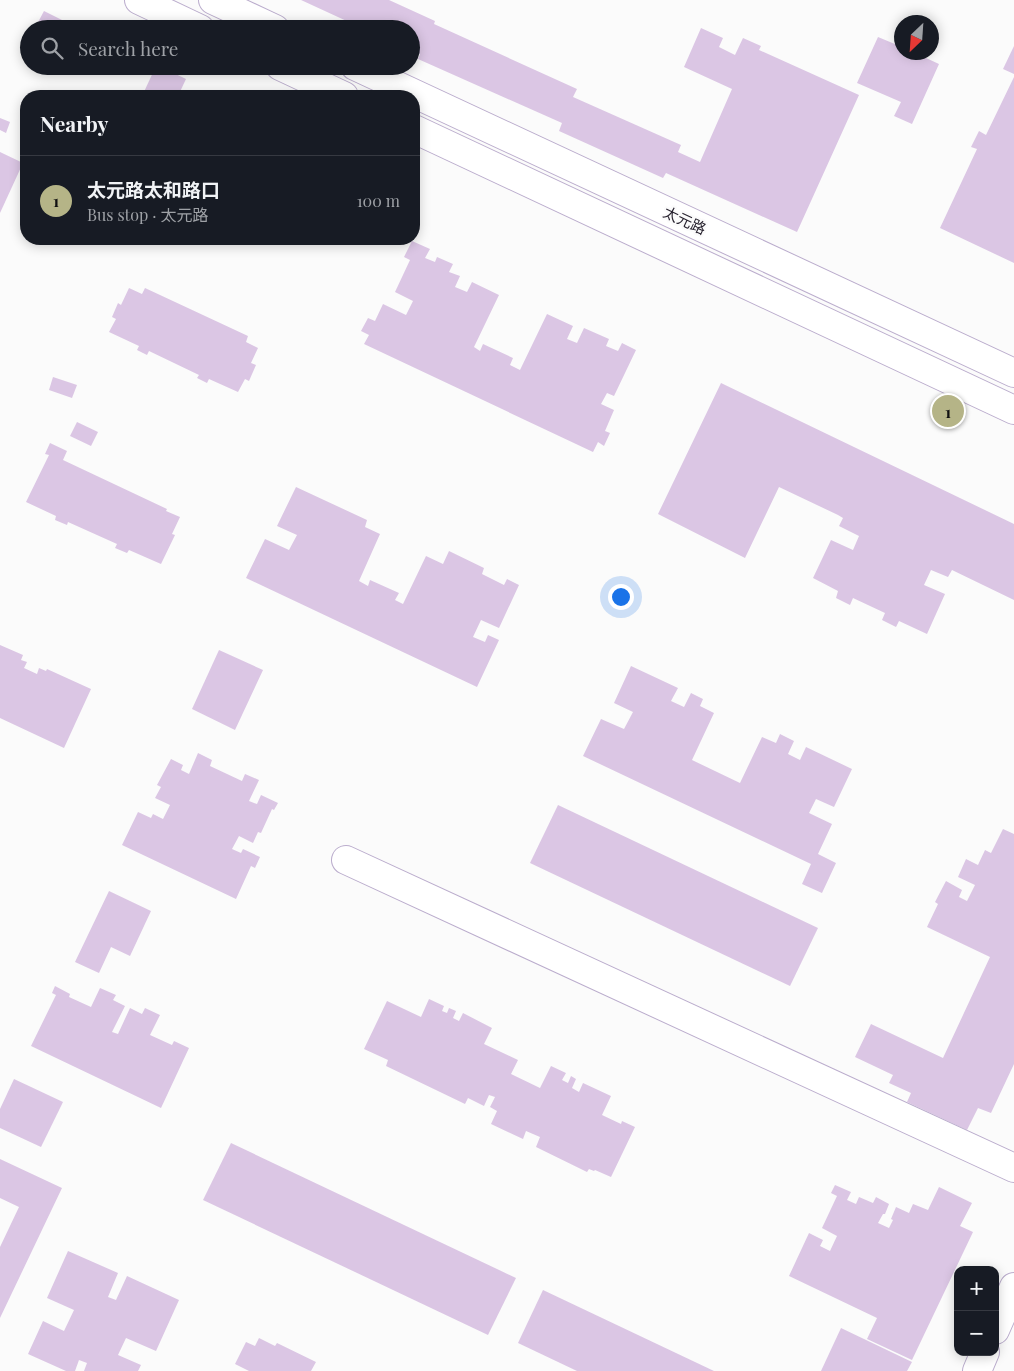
<!DOCTYPE html>
<html lang="en">
<head>
<meta charset="utf-8">
<style>
  body { margin:0; font-family:"Playfair Display","Noto Sans SC",serif; background:#242831; color:#f1f3f6 }
  .controls { position:absolute; right:15px; bottom:15px; display:grid; overflow:hidden; border-radius:10px; box-shadow:0 2px 12px #0003 }
  .controls button { width:45px; height:45px; display:grid; place-items:center; padding:0; border:0; border-bottom:1px solid #363941; background:#171b24; color:#f1f3f6; font:25px sans-serif }
  .compass { position:absolute; left:894px; top:15px; width:45px; height:45px; border-radius:50%; background:#171b24; box-shadow:0 2px 12px #0003; rotate:205deg }
  .you { position:absolute; left:620px; top:596px; width:18px; height:18px; margin:-12px; border:4px solid #fff; border-radius:50%; background:#1a73e8; box-shadow:0 0 0 8px #1a73e833 }
  .badge { display:grid; place-items:center; width:32px; height:32px; border-radius:50%; background:#b5b487; color:#111; font-size:16px; font-weight:700 }
  .pin { position:absolute; translate:-50% -50%; border:2px solid #fff; box-shadow:0 1px 5px #0006 }
  .list { margin:0; padding:0; list-style:none }
  h2 { display:flex; justify-content:space-between; align-items:center; height:65px; margin:0; padding:0 20px; font-size:21px }
  h2 small { font-size:16px; font-weight:400; color:#9ea1a6 }
  .list li { display:grid; grid-template-columns:32px 1fr auto; gap:15px; align-items:center; box-sizing:border-box; height:90px; padding:0 20px; border-top:1px solid #363941 }
  .list b { display:block; font-size:19px; white-space:nowrap }
  .list p { margin:0; font-size:16px; white-space:nowrap; color:#9ea1a6 }
  .list em { font-size:16px; font-style:normal; color:#9ea1a6 }
  .icon { flex:none; width:28px; height:28px; fill:none; stroke:currentColor; stroke-width:2; stroke-linecap:round; stroke-linejoin:round }
  .map { position:relative; flex:none; width:1014px; height:1371px; overflow:hidden }
  .search { position:absolute; background:#171b24; box-shadow:0 2px 12px #0003; left:20px; top:20px; width:400px; height:55px; display:flex; align-items:center; gap:12px; box-sizing:border-box; padding:0 18px; border-radius:28px; color:#9ea1a6; font-size:19px }
  .panel { position:absolute; background:#171b24; box-shadow:0 2px 12px #0003; left:20px; top:90px; width:400px; height:155px; border-radius:20px }
  .map>svg:first-child { display:block }
</style>
</head>
<body>
<div class="map">
<svg width="1014" height="1371" viewBox="0 0 1014 1371">
  <rect width="100%" height="100%" fill="#fbfbfb"/>
  <g fill="#dbc6e4">
    <polygon points="301,0 389,0 435,21 434,24 577,89 573,97 681,145 678,152 700,162 732,89 684,67 701,28 723,38 719,47 735,55 743,38 761,46 759,50 859,95 797,232 666,173 663,178 559,131 562,123 418,59 420,54 411,50 411,29 364,29"/>
    <polygon points="44,11 66,22 62,29 42,29 36,26"/>
    <polygon points="878,37 902,47 902,52 913,52 939,64 912,124 894,116 901,102 857,83"/>
    <polygon points="1014,46 1014,74 1003,69"/>
    <polygon points="156,66 159,66 186,79 178,96 147,96 143,94"/>
    <polygon points="1014,77 1014,263 940,228 977,149 971,147 979,131 986,135"/>
    <polygon points="0,118 10,122 6,133 0,130"/>
    <polygon points="0,152 23,163 0,213"/>
    <polygon points="412,241 430,249 425,258 435,262 437,257 453,264 449,272 460,276 455,287 467,292 472,282 499,295 474,347 480,351 483,344 513,358 510,365 520,370 547,314 573,326 567,339 577,343 584,328 609,339 606,346 618,351 622,343 636,350 614,396 607,393 601,404 614,410 605,431 610,433 604,446 598,442 593,452 364,344 369,335 361,331 368,318 375,321 383,304 406,315 413,301 395,292 410,260 404,257"/>
    <polygon points="129,288 142,294 145,288 248,336 246,342 258,348 251,363 256,365 249,381 245,379 238,392 209,379 207,383 197,378 199,375 149,351 147,355 137,350 139,346 109,332 116,319 112,317 118,303 121,305"/>
    <polygon points="53,377 77,385 72,398 49,390"/>
    <polygon points="721,383 1014,524 1014,600 952,570 948,577 931,570 924,585 945,594 927,634 899,621 896,627 882,620 885,613 853,598 850,605 836,598 838,591 813,578 831,540 853,550 859,536 839,526 843,518 838,515 779,487 745,558 658,514"/>
    <polygon points="77,422 98,432 91,446 70,436"/>
    <polygon points="50,443 67,451 63,460 167,509 166,511 180,517 172,534 175,535 161,564 129,550 127,553 115,548 117,544 68,522 67,525 55,520 56,516 26,502 49,455 45,454"/>
    <polygon points="296,487 367,520 365,527 380,534 359,581 368,586 370,580 399,593 395,600 403,604 426,556 443,564 449,551 484,568 482,574 504,585 507,579 519,585 499,628 481,620 473,637 485,642 488,635 499,640 477,687 246,578 265,539 289,550 297,535 277,526"/>
    <polygon points="0,645 23,655 21,660 27,662 24,668 37,674 39,668 46,671 47,669 91,689 64,748 0,718"/>
    <polygon points="219,650 263,670 235,730 192,709"/>
    <polygon points="631,666 678,688 671,701 684,707 691,693 703,699 700,706 714,713 692,760 740,783 762,737 776,743 780,734 794,741 788,754 800,760 806,747 852,769 834,807 816,799 809,813 832,824 818,854 836,863 822,893 802,884 811,864 583,756 601,719 624,729 633,712 614,703"/>
    <polygon points="198,753 212,760 210,766 242,781 245,774 259,780 249,801 257,804 261,795 278,803 274,810 272,809 261,833 258,832 253,843 239,836 232,849 241,853 243,849 260,857 255,868 251,866 236,899 122,845 138,812 151,818 153,814 163,819 170,805 155,798 161,787 157,785 171,759 183,765 181,770 189,774"/>
    <polygon points="558,805 818,928 790,986 530,863"/>
    <polygon points="1003,829 1014,834 1014,1064 991,1113 978,1108 967,1130 907,1102 911,1093 889,1083 893,1075 855,1057 871,1024 943,1058 990,957 927,927 938,904 935,902 946,881 962,890 959,897 967,901 975,885 958,877 966,859 978,865 985,850 991,853"/>
    <polygon points="109,891 151,911 130,956 111,947 99,973 75,962"/>
    <polygon points="55,986 70,994 69,997 91,1007 100,988 116,995 113,1000 125,1006 112,1032 118,1034 130,1008 142,1014 145,1008 160,1015 150,1035 172,1045 174,1041 189,1048 161,1108 31,1046 56,995 52,993"/>
    <polygon points="429,999 444,1006 442,1011 447,1013 449,1008 456,1011 453,1018 459,1021 463,1013 492,1028 484,1044 518,1060 511,1074 540,1088 551,1066 566,1073 562,1080 568,1083 571,1076 576,1079 572,1088 579,1092 583,1083 611,1096 602,1115 621,1124 622,1121 635,1127 611,1177 595,1170 594,1171 589,1169 587,1172 536,1147 540,1137 526,1131 523,1139 491,1124 497,1111 490,1107 495,1097 489,1095 484,1106 468,1098 465,1104 386,1066 388,1060 364,1049 387,1001 421,1017"/>
    <polygon points="14,1079 63,1102 41,1147 0,1128 0,1109"/>
    <polygon points="231,1143 516,1278 488,1335 203,1200"/>
    <polygon points="0,1159 62,1188 0,1318 0,1247 19,1207 0,1198"/>
    <polygon points="835,1185 851,1192 847,1200 856,1204 859,1197 873,1203 876,1197 889,1204 885,1214 883,1214 878,1223 889,1228 893,1220 891,1219 896,1207 909,1213 913,1204 928,1210 939,1187 972,1203 960,1226 973,1232 912,1360 867,1339 877,1318 789,1276 809,1233 823,1240 820,1246 830,1251 837,1236 822,1228 837,1196 831,1193"/>
    <polygon points="68,1251 118,1273 108,1297 116,1300 127,1276 179,1300 156,1351 126,1338 118,1355 141,1365 138,1371 84,1371 87,1363 79,1360 75,1371 66,1371 28,1354 43,1321 64,1331 74,1310 47,1298"/>
    <polygon points="543,1290 714,1371 577,1371 518,1343"/>
    <polygon points="841,1328 912,1362 907,1371 821,1371"/>
    <polygon points="259,1338 275,1346 277,1343 316,1362 311,1371 249,1371 235,1364 246,1342 255,1346"/>
  </g>
  <g fill="none" stroke-linecap="round" stroke-linejoin="round">
    <g stroke="#bbadcd" stroke-width="30">
      <polyline id="minor" points="346,860 1014,1168"/>
    </g>
    <g stroke="#bbadcd" stroke-width="30">
      <g id="major">
        <polyline points="139,0 200,29"/>
        <polyline points="213,0 275,29"/>
        <polyline points="280,66 344,96"/>
        <polyline points="355,66 1014,373"/>
        <polyline points="414,129 1014,410"/>
        <polyline points="995,1330 1014,1287"/>
        <polyline points="977,1371 985,1352"/>
      </g>
    </g>
    <use href="#minor" stroke="#fff" stroke-width="28"/>
    <use href="#major" stroke="#fff" stroke-width="28"/>
  </g>
  <g text-anchor="middle" dominant-baseline="central" stroke-width="4.5" stroke-linejoin="round" paint-order="stroke">
    <g font-size="15" fill="#292430" stroke="#fbfbfb">
      <text transform="translate(685 220) rotate(25)">太元路</text>
    </g>
  </g>
</svg>
<div class="controls">
<button>+</button>
<button>−</button>
</div>
<svg class="compass" viewBox="-18 -18 36 36"><path d="M0-13l5 13h-10z" fill="#e53935"/><path d="M0 13l5-13h-10z" fill="#9ea1a6"/></svg>
<div class="you"></div>
<div class="pin badge" style="left:948px;top:411px">1</div>
<div class="search"><svg class="icon" aria-label="search" viewBox="0 0 24 24"><circle cx="10" cy="10" r="6"/><path d="M15 15l6 6"/></svg>Search here</div>
<section class="panel">
<h2>Nearby<small></small></h2>
<ul class="list">
<li><span class="badge">1</span><div><b>太元路太和路口</b><p>Bus stop · 太元路</p></div><em>100 m</em></li>
</ul>
</section>
</div>
</body>
</html>
